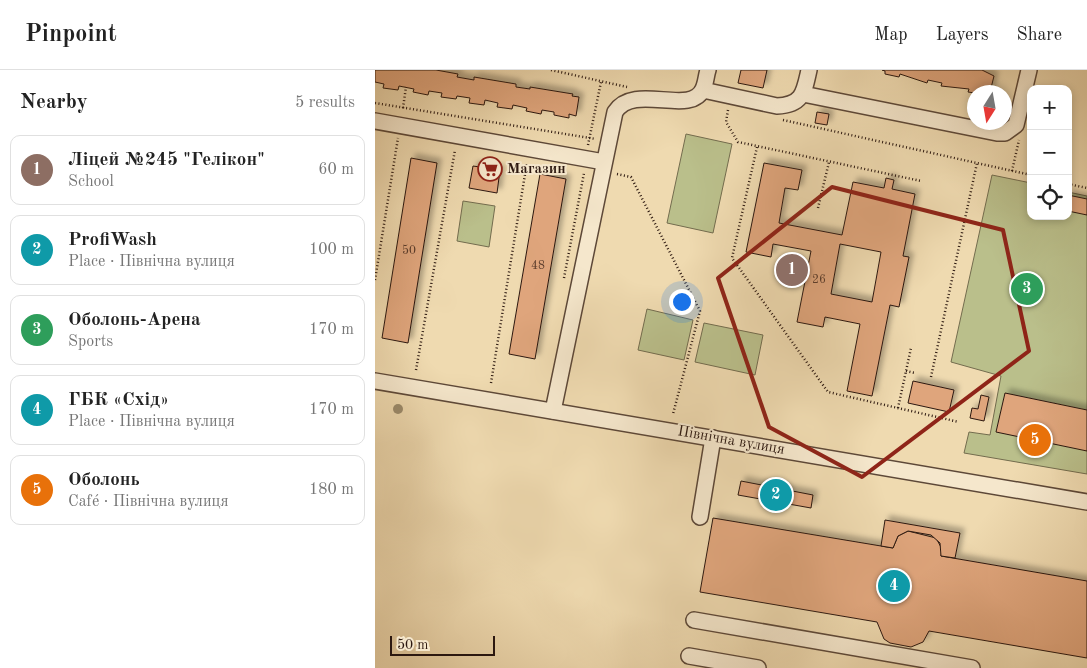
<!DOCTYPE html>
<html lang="en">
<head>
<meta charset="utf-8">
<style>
  body { margin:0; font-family:"Old Standard TT",serif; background:#f6f6f6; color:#222 }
  .controls { position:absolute; right:15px; top:15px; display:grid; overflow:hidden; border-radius:10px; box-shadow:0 2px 8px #0003 }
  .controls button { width:45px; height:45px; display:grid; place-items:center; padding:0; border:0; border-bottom:1px solid #e0e0e0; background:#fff; color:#222; font:25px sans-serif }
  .compass { position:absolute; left:592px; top:15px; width:45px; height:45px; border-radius:50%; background:#fff; box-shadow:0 2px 8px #0003; rotate:191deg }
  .scale { position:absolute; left:15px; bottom:12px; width:105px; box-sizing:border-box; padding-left:5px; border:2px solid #2c1810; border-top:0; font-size:14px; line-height:18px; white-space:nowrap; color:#2c1810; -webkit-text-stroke:4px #f5e7cc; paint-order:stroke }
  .you { position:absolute; left:306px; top:231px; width:18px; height:18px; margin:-12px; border:4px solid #fff; border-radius:50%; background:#1a73e8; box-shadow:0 0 0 8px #1a73e833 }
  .badge { display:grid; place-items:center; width:32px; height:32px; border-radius:50%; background:#0b8043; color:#fff; font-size:16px; font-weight:700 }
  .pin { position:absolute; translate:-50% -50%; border:2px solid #fff; box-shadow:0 1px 5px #0006 }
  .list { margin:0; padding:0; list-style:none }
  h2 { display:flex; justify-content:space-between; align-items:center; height:65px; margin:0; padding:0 20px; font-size:21px }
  h2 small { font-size:16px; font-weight:400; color:#767676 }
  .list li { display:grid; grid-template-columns:32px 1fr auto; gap:15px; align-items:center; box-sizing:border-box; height:70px; margin:0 10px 10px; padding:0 10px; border:1px solid #e0e0e0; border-radius:10px }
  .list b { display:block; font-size:19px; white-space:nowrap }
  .list p { margin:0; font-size:16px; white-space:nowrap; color:#767676 }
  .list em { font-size:16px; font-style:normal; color:#767676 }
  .icon { flex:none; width:28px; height:28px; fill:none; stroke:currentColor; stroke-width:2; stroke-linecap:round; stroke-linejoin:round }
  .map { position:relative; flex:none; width:712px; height:598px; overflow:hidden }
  header { display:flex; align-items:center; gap:30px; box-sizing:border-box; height:70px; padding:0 25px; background:#fff; border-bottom:1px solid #e0e0e0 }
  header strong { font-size:24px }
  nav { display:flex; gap:28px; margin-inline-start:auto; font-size:18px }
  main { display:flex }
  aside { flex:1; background:#fff }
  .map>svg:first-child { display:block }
</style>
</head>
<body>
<header>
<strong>Pinpoint</strong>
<nav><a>Map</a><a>Layers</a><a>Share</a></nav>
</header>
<main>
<aside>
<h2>Nearby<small>5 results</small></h2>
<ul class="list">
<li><span class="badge" style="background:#8d6e63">1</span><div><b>Ліцей №245 &quot;Гелікон&quot;</b><p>School</p></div><em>60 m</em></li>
<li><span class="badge" style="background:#0f9aa8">2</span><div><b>ProfiWash</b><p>Place · Північна вулиця</p></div><em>100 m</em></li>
<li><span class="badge" style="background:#2e9e5b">3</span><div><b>Оболонь-Арена</b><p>Sports</p></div><em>170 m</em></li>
<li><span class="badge" style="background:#0f9aa8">4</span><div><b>ГБК «Схід»</b><p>Place · Північна вулиця</p></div><em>170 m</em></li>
<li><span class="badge" style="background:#e8710a">5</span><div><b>Оболонь</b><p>Café · Північна вулиця</p></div><em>180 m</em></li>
</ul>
</aside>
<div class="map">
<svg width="712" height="598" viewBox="0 0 712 598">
  <defs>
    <filter id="shadow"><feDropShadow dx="4.5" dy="-4.5" stdDeviation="2.5" flood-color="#0004"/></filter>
  </defs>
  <rect width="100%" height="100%" fill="#efdab0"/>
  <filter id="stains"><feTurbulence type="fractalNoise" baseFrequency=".004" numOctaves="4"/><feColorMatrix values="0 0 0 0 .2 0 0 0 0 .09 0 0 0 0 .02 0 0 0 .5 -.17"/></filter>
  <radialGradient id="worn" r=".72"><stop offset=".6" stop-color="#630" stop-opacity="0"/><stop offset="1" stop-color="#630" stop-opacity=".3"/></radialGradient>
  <g fill="#babf8b" stroke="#736c4e">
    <polygon points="311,64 357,74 338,163 292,153"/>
    <polygon points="617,105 656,113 656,146 693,146 693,122 712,126 712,404 589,383 594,362 615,365 626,306 576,292"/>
    <polygon points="88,131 120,136 114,177 82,171"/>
    <polygon points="272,239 318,250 309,290 263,280"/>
    <polygon points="329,253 388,265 380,305 320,292"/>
  </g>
  <g fill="#dfa57b" stroke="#2c1810" fill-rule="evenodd" filter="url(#shadow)">
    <polygon points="0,0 61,0 83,4 82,7 99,10 99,7 141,14 141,17 155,19 155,17 198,24 197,26 204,27 201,46 194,44 194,48 179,45 179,42 167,40 166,44 151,41 152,38 138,35 137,39 122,37 123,33 110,30 109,35 94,33 95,28 82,26 81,29 66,27 67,23 54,21 53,25 38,22 39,19 24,16 23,20 8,18 9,14 0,12"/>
    <polygon points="366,0 392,0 388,18 363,13"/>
    <polygon points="507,0 607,0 619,6 615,22 600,23 593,22 594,19 566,16 567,13 553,10 552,13 525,4 524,7 510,4 510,1"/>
    <polygon points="442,42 454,44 452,55 440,53"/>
    <polygon points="36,88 62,93 33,273 7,268"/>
    <path d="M389,93L427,100L423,120L410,118L404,153L467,165L478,112L509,118L511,108L519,110L517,119L540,124L528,186L534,187L524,237L515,235L497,326L472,321L485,254L450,247L448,257L422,252L436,181L398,174L396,187L371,182ZM465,174L506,182L497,232L456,224Z"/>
    <polygon points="98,96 125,100 122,123 94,118"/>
    <polygon points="165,104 191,109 160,289 134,284"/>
    <polygon points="693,125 712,129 712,145 693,141"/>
    <polygon points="538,311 579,320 574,342 533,333"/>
    <polygon points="630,323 712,340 712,381 621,362"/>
    <polygon points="606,325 614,327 609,351 595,348 597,338 603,339"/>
    <polygon points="366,411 438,425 436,438 363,425"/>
    <polygon points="338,448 518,478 523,466 533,461 561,468 567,479 566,486 712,511 712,588 554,561 548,572 536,577 515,573 509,569 502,552 325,522"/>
    <polygon points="510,450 585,463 580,488 566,486 565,473 556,465 533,461 523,466 518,478 506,476"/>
  </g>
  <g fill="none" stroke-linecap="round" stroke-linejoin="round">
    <g stroke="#5d4838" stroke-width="18">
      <g id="minor">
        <path d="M328,20L402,36C428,35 429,22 434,0"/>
        <polyline points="428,24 622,63 630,63 641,55 654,0"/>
        <polyline points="0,51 229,92"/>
        <polyline points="0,311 712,432"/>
        <path d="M178,341L240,42C259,12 316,47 328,19C331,13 331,6 333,0"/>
        <polyline points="325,447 338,368"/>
        <polyline points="319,550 597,598"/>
        <polyline points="314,586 383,598"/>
      </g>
    </g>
    <g stroke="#2c1810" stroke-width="2.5" stroke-dasharray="1 2.5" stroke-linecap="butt">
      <polyline points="176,0 252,17"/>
      <polyline points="0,33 221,69"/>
      <polyline points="28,38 31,17"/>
      <polyline points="353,40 351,52 363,72 546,111"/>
      <polyline points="408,50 656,105"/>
      <polyline points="213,75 226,12"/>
      <polyline points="382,77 357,188 453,322 584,352"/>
      <polyline points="637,101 644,70"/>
      <polyline points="242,104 256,107 325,241 298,344"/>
      <polyline points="693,114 712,118"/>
      <polyline points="443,138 454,92"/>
      <polyline points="189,208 209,103"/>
      <polyline points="0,210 23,68"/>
      <polyline points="41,300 80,80"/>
      <polyline points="531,301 540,303"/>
      <polyline points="556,307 602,93"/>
      <polyline points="116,313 152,92"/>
      <polyline points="523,338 536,278"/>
    </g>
    <use href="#minor" stroke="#f5e7cc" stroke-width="15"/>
  </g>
  <circle fill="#9b8b6c" cx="23" cy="339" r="5"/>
  <path fill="none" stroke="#8f2418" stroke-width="4" stroke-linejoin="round" d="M457,117L628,160L654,281L487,407L394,357L343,208Z"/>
  <defs>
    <g id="supermarket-ring" transform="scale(1.25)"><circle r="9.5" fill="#f5e7cc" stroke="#8f2418" stroke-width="1.5"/><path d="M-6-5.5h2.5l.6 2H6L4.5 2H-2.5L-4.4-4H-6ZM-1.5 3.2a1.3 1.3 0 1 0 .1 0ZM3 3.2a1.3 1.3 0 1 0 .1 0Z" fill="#8f2418"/></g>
  </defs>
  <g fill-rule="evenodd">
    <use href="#supermarket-ring" x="115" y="99"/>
  </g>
  <g text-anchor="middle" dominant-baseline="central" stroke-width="4" stroke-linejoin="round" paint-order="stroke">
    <g font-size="12" fill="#593b2b">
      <text x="34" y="181">50</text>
      <text x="163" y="196">48</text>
      <text x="444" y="210">26</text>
    </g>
    <g font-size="15" font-weight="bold" fill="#2c1810" stroke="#f5e7cc" text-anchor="start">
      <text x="132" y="99">Магазин</text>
    </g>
    <g font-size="15" fill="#2c1810" stroke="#f5e7cc">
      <text transform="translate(356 371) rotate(10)">Північна вулиця</text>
    </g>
  </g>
  <rect width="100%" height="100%" filter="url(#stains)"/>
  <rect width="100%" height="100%" fill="url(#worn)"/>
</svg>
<div class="controls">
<button>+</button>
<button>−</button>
<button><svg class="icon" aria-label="locate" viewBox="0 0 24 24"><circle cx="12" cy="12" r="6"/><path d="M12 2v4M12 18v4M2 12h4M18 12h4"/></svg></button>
</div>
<svg class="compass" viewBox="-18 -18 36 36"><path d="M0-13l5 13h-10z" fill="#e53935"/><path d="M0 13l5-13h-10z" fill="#767676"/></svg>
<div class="scale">50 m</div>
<div class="you"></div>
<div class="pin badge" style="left:417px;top:200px;background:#8d6e63">1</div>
<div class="pin badge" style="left:401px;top:425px;background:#0f9aa8">2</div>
<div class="pin badge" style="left:652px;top:219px;background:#2e9e5b">3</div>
<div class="pin badge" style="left:519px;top:516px;background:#0f9aa8">4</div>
<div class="pin badge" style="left:660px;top:370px;background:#e8710a">5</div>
</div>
</main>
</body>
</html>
